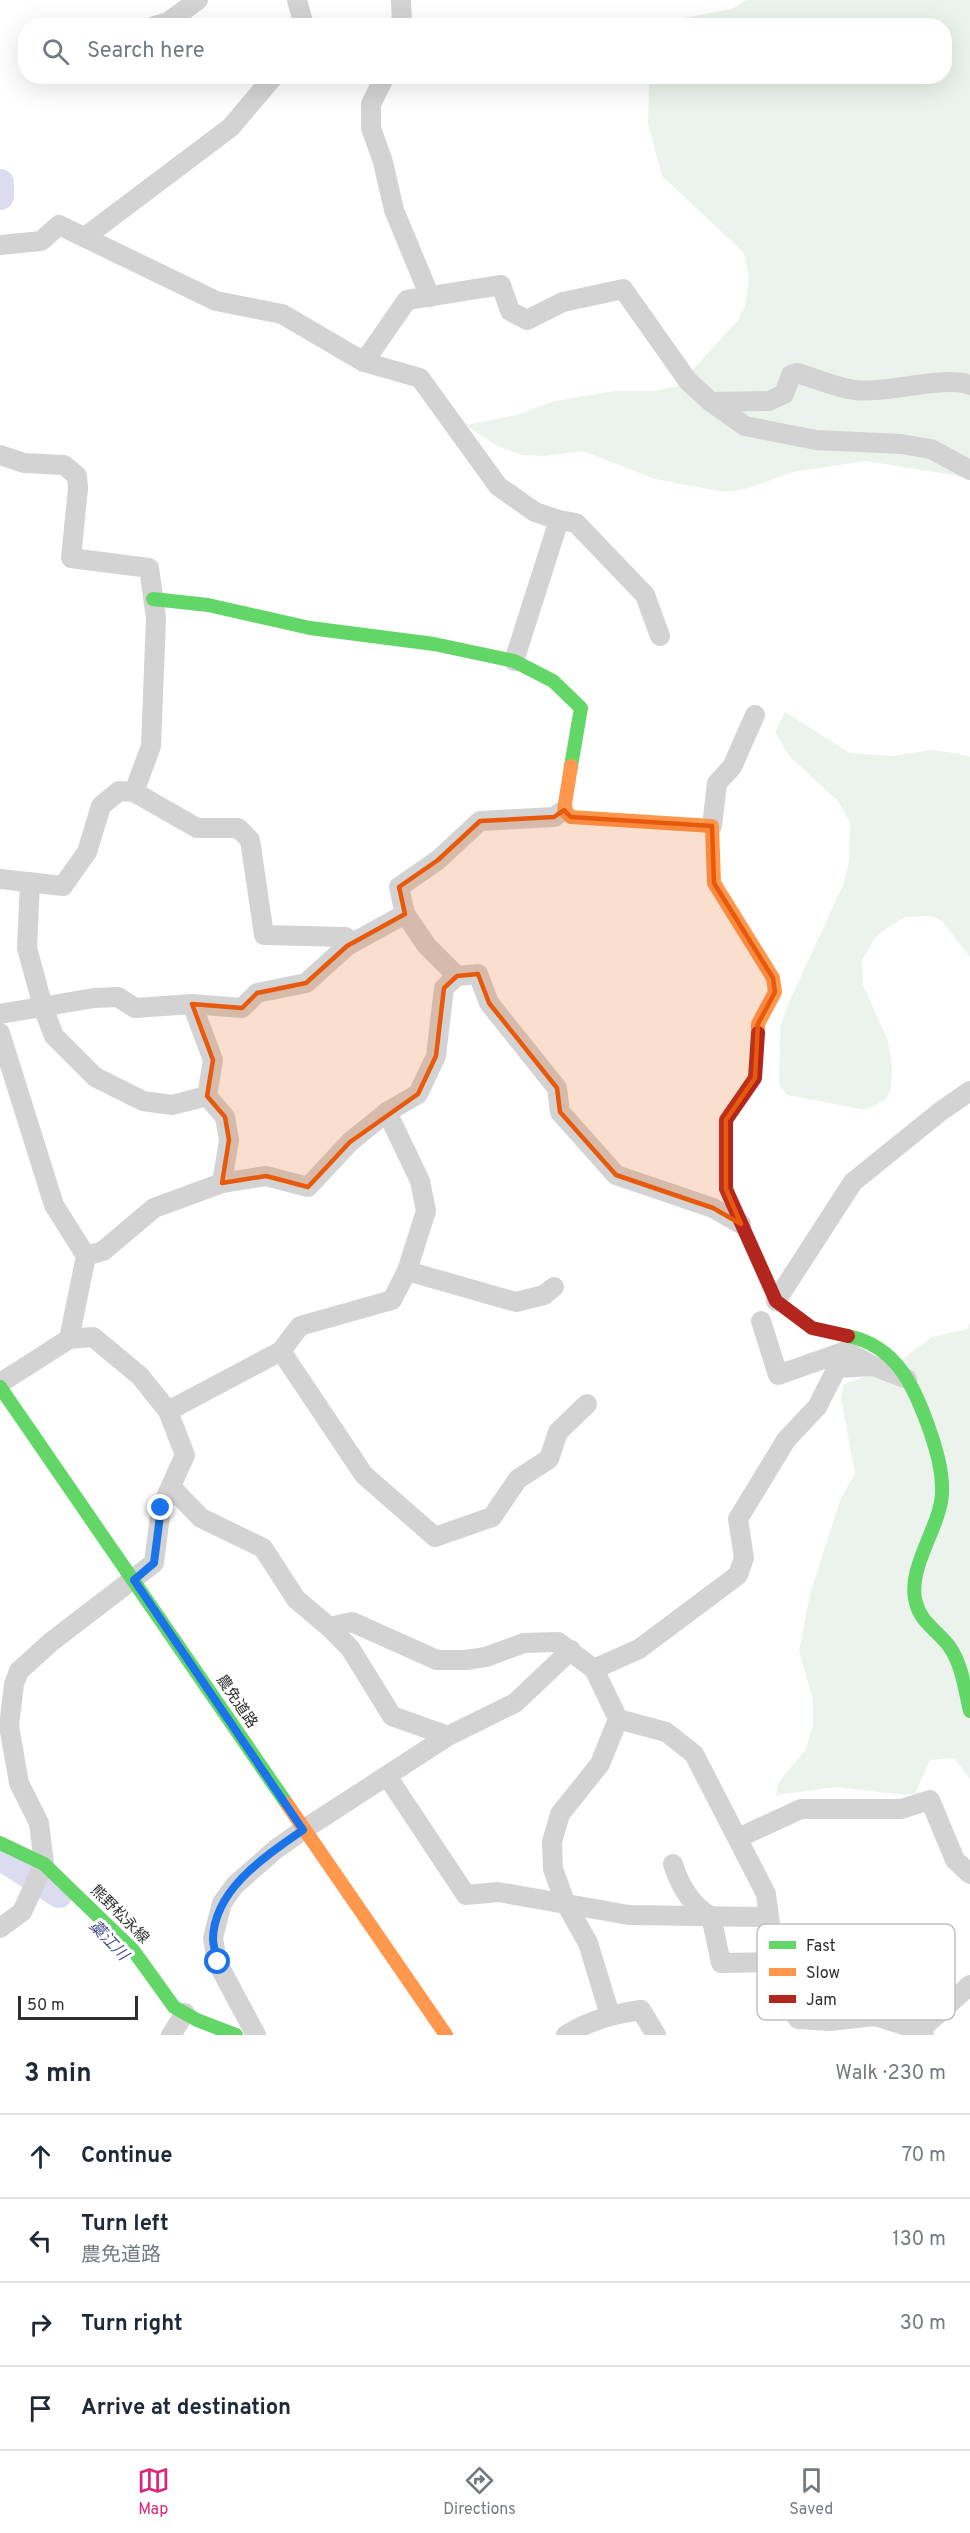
<!DOCTYPE html>
<html lang="en">
<head>
<meta charset="utf-8">
<style>
  body { margin:0; font-family:Overpass,"Noto Sans JP",sans-serif; background:#f2f2f3; color:#1f2937 }
  .scale { position:absolute; left:18px; bottom:15px; width:120px; box-sizing:border-box; padding-left:6px; border:3px solid #2e2e2e; border-top:0; font-size:16px; line-height:21px; white-space:nowrap; color:#2e2e2e; -webkit-text-stroke:4px #fff; paint-order:stroke }
  .stop { position:absolute; width:18px; height:18px; margin:-14px; border:4px solid #1a73e8; border-radius:50%; background:#fff }
  .stop.end { background:#1a73e8; border-color:#fff; box-shadow:0 2px 6px #0008 }
  .list { margin:0; padding:0; list-style:none }
  h2 { display:flex; justify-content:space-between; align-items:center; height:78px; margin:0; padding:0 24px; font-size:26px }
  h2 small { font-size:20px; font-weight:400; color:#747a83 }
  .list li { display:grid; grid-template-columns:39px 1fr auto; gap:18px; align-items:center; box-sizing:border-box; height:84px; padding:0 24px; border-top:2px solid #e0e1e3 }
  .list b { display:block; font-size:22px; white-space:nowrap }
  .list p { margin:0; font-size:20px; white-space:nowrap; color:#747a83 }
  .list em { font-size:20px; font-style:normal; color:#747a83 }
  .icon { flex:none; width:33px; height:33px; fill:none; stroke:currentColor; stroke-width:2; stroke-linecap:round; stroke-linejoin:round }
  .map { position:relative; flex:none; width:970px; height:2035px; overflow:hidden }
  .search { position:absolute; background:#fff; box-shadow:0 6px 24px #0002; left:18px; right:18px; top:18px; height:66px; display:flex; align-items:center; gap:15px; box-sizing:border-box; padding:0 21px; border-radius:24px; color:#747a83; font-size:22px }
  .sheet { height:414px; background:#fff }
  nav { display:flex; justify-content:space-around; align-items:center; box-sizing:border-box; height:84px; border-top:2px solid #e0e1e3; background:#fff; font-size:16px; color:#747a83 }
  nav a { display:grid; justify-items:center; gap:3px }
  nav .on { color:#db2777 }
  .map>svg:first-child { display:block }
</style>
</head>
<body>
<div class="map">
<svg width="970" height="2035" viewBox="0 0 970 2035">
  <rect width="100%" height="100%" fill="#fff"/>
  <g fill="#ecf3ec">
    <polygon points="746,0 970,0 970,478 866,461 793,472 746,489 724,492 655,479 583,451 545,456 522,455 497,446 466,425 517,415 551,402 614,391 653,391 678,386 739,319 745,306 749,278 744,253 662,176 648,124 649,77 944,76 944,26 663,25 667,21 732,9"/>
    <polygon points="785,712 850,753 892,756 930,750 955,753 970,757 970,957 942,921 930,916 905,917 883,931 874,939 862,960 863,985 888,1041 892,1065 891,1090 885,1100 866,1110 787,1095 779,1084 780,1028 786,1009 843,885 849,861 850,822 838,801 789,756 775,732"/>
    <polygon points="970,1322 970,1779 954,1758 930,1760 915,1794 903,1795 837,1787 776,1795 779,1782 806,1749 813,1725 813,1700 799,1651 810,1594 841,1498 855,1474 841,1398 844,1384 891,1367 932,1337 968,1329"/>
  </g>
  <g fill="none" stroke-linecap="round" stroke-linejoin="round">
    <g stroke="#dbdcef" stroke-width="28">
      <polyline points="0,183 0,196"/>
      <polyline points="0,1856 59,1894"/>
    </g>
    <g stroke="#d3d3d3" stroke-width="20">
      <polyline points="297,0 304,26"/>
      <polyline points="401,0 402,26"/>
      <polyline points="154,26 168,22 198,0"/>
      <polyline points="385,76 371,104 371,128 383,162 394,210 430,297"/>
      <polyline points="85,237 231,127 274,76"/>
      <polyline points="0,245 41,241 59,225 216,301 282,314 364,362 420,378 498,486 535,512 559,520 576,523 645,595 660,636"/>
      <polyline points="364,362 407,300 501,285 510,311 527,320 563,302 623,289 688,381 711,402 745,426 816,440 901,444 931,449 970,470"/>
      <path d="M711,402L769,401L784,394L791,375L797,373C815,378 836,388 855,390C887,394 944,375 970,385"/>
      <polyline points="0,455 24,463 64,465 77,476 78,488 71,558 149,568 156,618 151,746 134,792 197,828 238,828 250,840 264,935 346,937 347,946"/>
      <polyline points="514,661 559,520"/>
      <polyline points="712,826 717,783 732,767 755,715"/>
      <polyline points="0,879 63,886 87,852 101,806 119,791 134,792"/>
      <polyline points="30,882 27,948 43,1007 54,1036 95,1077 143,1101 172,1105 207,1096"/>
      <polyline points="405,914 427,946 457,976 478,974 489,1003 557,1088 560,1112 616,1175 713,1208 741,1224"/>
      <polyline points="192,1004 213,1060 207,1096 225,1117 229,1140 222,1183"/>
      <polyline points="0,1014 94,998 118,997 135,1008 192,1004 242,1008 257,993 306,983 347,946 405,914 399,887 438,860 480,821 554,817 564,810"/>
      <polyline points="0,1033 54,1205 86,1256 69,1339 0,1383"/>
      <polyline points="86,1256 103,1251 154,1208 222,1183 266,1176 308,1187 350,1142 387,1112 418,1094 436,1056 444,988 457,976"/>
      <polyline points="407,1271 516,1302 544,1295 554,1287"/>
      <polyline points="776,1301 853,1182 941,1111 970,1091"/>
      <polyline points="761,1321 778,1375 846,1351 873,1366"/>
      <polyline points="281,1351 364,1475 435,1537 492,1517 518,1479 549,1459 558,1432 587,1404"/>
      <polyline points="168,1411 281,1351 300,1326 392,1300 407,1271 426,1211 420,1181 387,1112"/>
      <polyline points="171,1487 201,1518 263,1548 296,1599 329,1627 350,1648 392,1716 448,1736"/>
      <polyline points="329,1627 352,1622 437,1660 465,1660 486,1657 524,1643 558,1642 594,1669 618,1719 666,1732 694,1754 766,1894 778,1987 798,2019 830,2021 875,2016 920,2030 924,2035"/>
      <polyline points="594,1669 639,1649 738,1575 744,1558 738,1519 786,1440 817,1407 837,1368 873,1366 907,1379"/>
      <polyline points="387,1776 466,1895 498,1892 629,1915 769,1917"/>
      <polyline points="738,1838 801,1809 901,1809 930,1800 955,1860 970,1874"/>
      <path d="M673,1864C679,1884 692,1907 711,1916L721,1963L775,1962"/>
      <polyline points="0,1928 22,1912 44,1864 39,1823 19,1783 9,1726 14,1684 19,1671 51,1642 154,1563 161,1508 185,1455 168,1411 140,1376 93,1337 69,1339"/>
      <polyline points="871,1942 877,1974 875,2016"/>
      <polyline points="610,2015 588,1943 565,1902 553,1869 552,1842 560,1814 600,1764 618,1719"/>
      <polyline points="920,2030 970,1985"/>
      <polyline points="171,2035 185,2013"/>
      <polyline points="256,2035 217,1962 213,1938 222,1903 235,1885 276,1849 303,1830 448,1736 515,1703 571,1650"/>
      <path d="M566,2035C591,2020 613,2014 641,2010L656,2035"/>
    </g>
    <g stroke="#63d668" stroke-width="14">
      <polyline points="153,599 208,605 310,628 434,644 514,661 553,681 581,708 571,766"/>
      <path d="M848,1336C898,1346 915,1389 930,1431C937,1452 943,1472 942,1494C940,1528 906,1569 916,1603C921,1623 938,1631 949,1646C962,1664 965,1690 970,1711"/>
      <polyline points="0,1387 287,1804"/>
      <polyline points="0,1843 44,1864 133,1950 174,2007 197,2020 236,2035"/>
    </g>
    <g stroke="#ff974d" stroke-width="14">
      <polyline points="571,766 564,810 571,817 712,826 714,883 773,978 775,992 758,1024 758,1033"/>
      <polyline points="287,1804 446,2035"/>
    </g>
    <polyline stroke="#b3261e" stroke-width="14" points="758,1033 755,1078 726,1120 726,1189 776,1301 812,1328 848,1336"/>
  </g>
  <g fill="none" stroke-linecap="round" stroke-linejoin="round">
    <path stroke="#1a73e8" stroke-width="8" d="M161,1508L154,1563L134,1580L303,1830C267,1855 214,1889 213,1939C213,1946 216,1954 218,1962"/>
  </g>
  <path fill="#e8590c" fill-opacity="0.2" stroke="#e8590c" stroke-width="4.5" stroke-linejoin="round" d="M564,810L571,817L712,826L714,883L773,978L775,992L758,1024L755,1078L726,1120V1189L741,1224L713,1208L616,1175L560,1112L557,1088L489,1003L478,974L457,976L444,988L436,1056L418,1094L350,1142L308,1187L266,1176L222,1183L229,1140L225,1117L207,1096L213,1060L192,1004L242,1008L257,993L306,983L347,946L405,914L399,887L438,860L480,821L554,817Z"/>
  <g text-anchor="middle" dominant-baseline="central" stroke-width="6" stroke-linejoin="round" paint-order="stroke">
    <g font-size="15" fill="#2e2e2e" stroke="#fff">
      <text transform="translate(236 1702) rotate(56)">農免道路</text>
      <text transform="translate(119 1915) rotate(45)">熊野松永線</text>
    </g>
    <g font-size="16" font-style="italic" fill="#444a87" stroke="#fff">
      <text transform="translate(108 1941) rotate(46)">藁江川</text>
    </g>
  </g>
  <rect x="757" y="1924" width="198" height="96" rx="9" fill="#fff" stroke="#c0c0c0" stroke-width="1.5"/>
  <rect x="769" y="1941" width="27" height="8" fill="#63d668"/>
  <rect x="769" y="1968" width="27" height="8" fill="#ff974d"/>
  <rect x="769" y="1995" width="27" height="8" fill="#b3261e"/>
  <g font-size="16" fill="#2e2e2e">
    <text x="806" y="1951">Fast</text>
    <text x="806" y="1978">Slow</text>
    <text x="806" y="2005">Jam</text>
  </g>
</svg>
<div class="scale">50 m</div>
<div class="stop" style="left:218px;top:1962px"></div>
<div class="stop end" style="left:161px;top:1508px"></div>
<div class="search"><svg class="icon" aria-label="search" viewBox="0 0 24 24"><circle cx="10" cy="10" r="6"/><path d="M15 15l6 6"/></svg>Search here</div>
</div>
<section class="sheet">
<h2>3 min<small>Walk · 230 m</small></h2>
<ul class="list">
<li><svg class="icon" aria-label="ahead" viewBox="0 0 24 24"><path d="M12 20V5M6 11l6-6 6 6"/></svg><div><b>Continue</b></div><em>70 m</em></li>
<li><svg class="icon" aria-label="left" viewBox="0 0 24 24"><path d="M17 20v-9H6M10 6l-5 5 5 5"/></svg><div><b>Turn left</b><p>農免道路</p></div><em>130 m</em></li>
<li><svg class="icon" aria-label="right" viewBox="0 0 24 24"><path d="M7 20v-9h11M14 6l5 5-5 5"/></svg><div><b>Turn right</b></div><em>30 m</em></li>
<li><svg class="icon" aria-label="arrive" viewBox="0 0 24 24"><path d="M6 21V4h12l-3 4 3 4H6"/></svg><div><b>Arrive at destination</b></div></li>
</ul>
</section>
<nav>
<a class="on"><svg class="icon" aria-label="map" viewBox="0 0 24 24"><path d="M3 6l6-2 6 2 6-2v14l-6 2-6-2-6 2zM9 4v14M15 6v14"/></svg>Map</a>
<a><svg class="icon" aria-label="directions" viewBox="0 0 24 24"><path d="M12 3l9 9-9 9-9-9zM9 14v-3h6M13 9l2 2-2 2"/></svg>Directions</a>
<a><svg class="icon" aria-label="saved" viewBox="0 0 24 24"><path d="M7 4h10v16l-5-4-5 4z"/></svg>Saved</a>
</nav>
</body>
</html>
